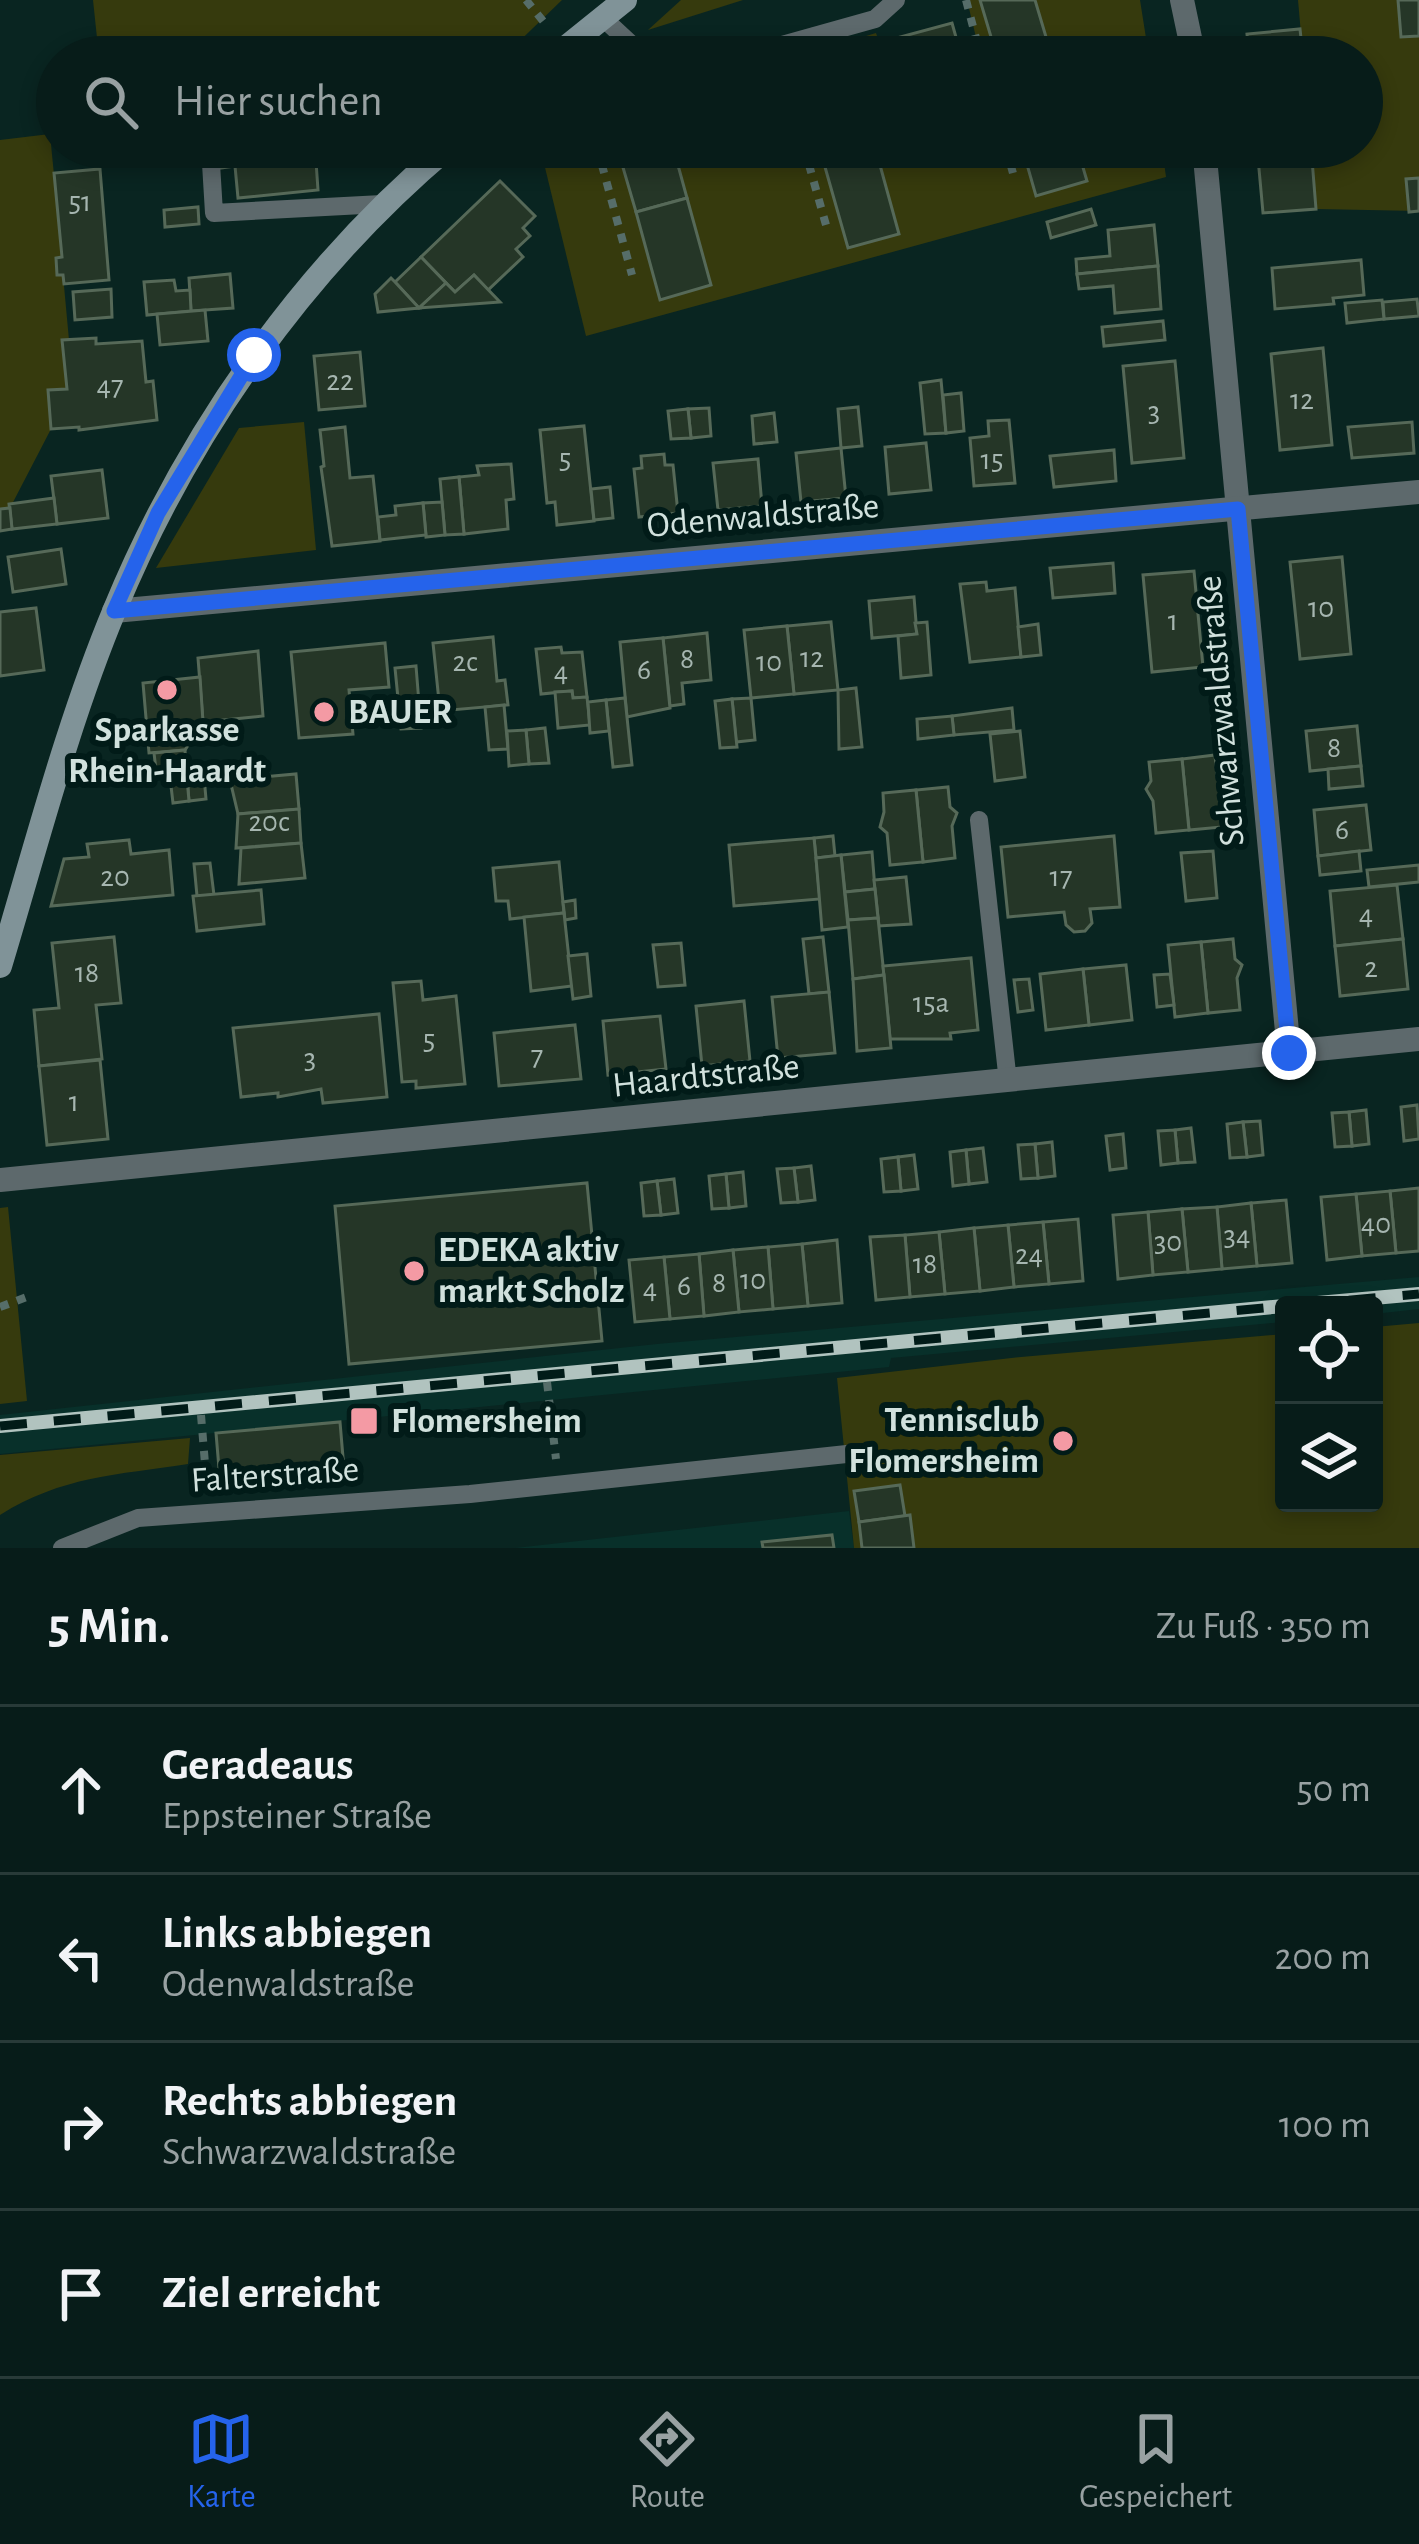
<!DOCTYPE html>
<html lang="de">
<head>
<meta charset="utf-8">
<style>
  body { margin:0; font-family:"Alegreya Sans",sans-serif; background:#102522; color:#f1f3f6 }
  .controls { position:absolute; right:36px; bottom:36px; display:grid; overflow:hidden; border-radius:12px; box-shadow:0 6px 18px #0003 }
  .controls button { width:108px; height:108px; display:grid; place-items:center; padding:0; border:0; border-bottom:3px solid #283a38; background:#071c19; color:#f1f3f6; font:60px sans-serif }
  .stop { position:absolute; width:36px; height:36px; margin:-27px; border:9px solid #2563eb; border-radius:50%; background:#fff }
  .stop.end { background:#2563eb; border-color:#fff; box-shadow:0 3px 12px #0008 }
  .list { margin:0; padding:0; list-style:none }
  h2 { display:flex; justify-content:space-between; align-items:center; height:156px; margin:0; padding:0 48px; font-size:51px }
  h2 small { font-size:39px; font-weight:400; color:#98a1a2 }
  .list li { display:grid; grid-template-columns:78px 1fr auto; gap:36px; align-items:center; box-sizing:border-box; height:168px; padding:0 48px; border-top:3px solid #283a38 }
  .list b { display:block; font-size:45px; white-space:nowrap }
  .list p { margin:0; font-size:39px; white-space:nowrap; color:#98a1a2 }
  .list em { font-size:39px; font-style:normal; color:#98a1a2 }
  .icon { flex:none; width:66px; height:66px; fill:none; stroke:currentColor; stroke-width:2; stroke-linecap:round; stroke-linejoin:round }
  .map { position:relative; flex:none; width:1419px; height:1548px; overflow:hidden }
  .search { position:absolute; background:#071c19; box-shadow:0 6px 18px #0003; left:36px; right:36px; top:36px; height:132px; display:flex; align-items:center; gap:30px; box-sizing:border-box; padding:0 42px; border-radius:66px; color:#98a1a2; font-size:45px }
  .sheet { height:828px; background:#071c19 }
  nav { display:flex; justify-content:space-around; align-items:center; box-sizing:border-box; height:168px; border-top:3px solid #283a38; background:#071c19; font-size:33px; color:#98a1a2 }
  nav a { display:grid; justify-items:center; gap:6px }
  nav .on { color:#2563eb }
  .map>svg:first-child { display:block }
</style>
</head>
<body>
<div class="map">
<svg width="1419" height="1548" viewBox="0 0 1419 1548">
  <rect width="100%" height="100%" fill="#092521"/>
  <g fill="#08302a">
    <polygon points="1419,1277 1419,1309 1374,1314 1374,1305 1284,1305 1284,1322 891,1358 889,1367 0,1454 0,1415 657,1344"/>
    <polygon points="849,1511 854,1548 515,1548"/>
  </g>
  <g fill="#363a0d">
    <polygon points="93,0 562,0 503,57 99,57"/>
    <polygon points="681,0 743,0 648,30"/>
    <polygon points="967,0 1140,0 1149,57 970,57 980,54"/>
    <polygon points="1298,0 1419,0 1419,211 1316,209 1311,147 1362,147 1362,57 1303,57"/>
    <polygon points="876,33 884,57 797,57"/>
    <polygon points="50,134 62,257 56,258 57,274 63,275 69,340 62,341 67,389 48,391 51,429 10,508 0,509 0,140"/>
    <polygon points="540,147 1162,147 1166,177 586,336"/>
    <polygon points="304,422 316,550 156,568 239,428"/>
    <polygon points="8,1207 27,1401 0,1404 0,1208"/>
    <polygon points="1419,1323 1419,1548 854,1548 837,1378 1021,1357 1284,1334 1284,1503 1374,1503 1374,1327"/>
    <path d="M190,1438L188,1464C117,1475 62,1476 0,1515V1455Z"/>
  </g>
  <g fill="#253627" stroke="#566958" stroke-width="3">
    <polygon points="980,0 1035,0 1052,57 997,57"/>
    <polygon points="1398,0 1419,0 1419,36 1401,37"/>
    <polygon points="952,23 961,55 894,57 889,40"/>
    <polygon points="1300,29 1303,57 1249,57 1247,34"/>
    <polygon points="219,147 315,147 318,190 238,198 235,166 221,168"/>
    <polygon points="617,147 673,147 687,198 636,212"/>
    <polygon points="820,147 872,147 823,160"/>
    <polygon points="875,147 899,234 848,248 823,160"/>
    <polygon points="1022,147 1077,147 1087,181 1036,196"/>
    <polygon points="1257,147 1311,147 1316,209 1263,213"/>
    <polygon points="100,169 109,280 64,284 63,275 57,275 56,258 62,257 54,173"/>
    <polygon points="1419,178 1419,211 1409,212 1406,179"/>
    <polygon points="500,181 535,216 523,228 530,236 516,249 523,257 488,290 474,275 455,292 421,257"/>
    <polygon points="687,198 711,285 660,300 636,212"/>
    <polygon points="198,207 199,224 165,227 164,210"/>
    <polygon points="1091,209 1096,225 1051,238 1047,222"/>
    <polygon points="1154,225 1158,266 1077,274 1076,259 1110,256 1108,230"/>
    <polygon points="421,257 446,283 419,308 395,282"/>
    <polygon points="1361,260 1364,295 1333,298 1334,304 1275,309 1272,268"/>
    <polygon points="1158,266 1161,309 1115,313 1113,286 1079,289 1077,274"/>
    <polygon points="230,274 233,308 191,311 189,278"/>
    <polygon points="474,275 500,302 419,308 446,283 455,292"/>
    <polygon points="391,278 395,282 419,308 378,312 375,294"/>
    <polygon points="174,280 176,291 190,290 191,311 147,315 144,282"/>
    <polygon points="111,289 112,317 75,320 73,292"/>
    <polygon points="1417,299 1419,316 1384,319 1383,302"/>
    <polygon points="1382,300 1384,319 1347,323 1345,303"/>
    <polygon points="205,310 208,341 160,345 157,314"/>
    <polygon points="1163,321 1165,340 1104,346 1102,327"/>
    <polygon points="96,338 96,344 142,341 146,382 153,381 157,420 79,430 79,427 51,429 48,390 67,389 62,340"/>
    <polygon points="1323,348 1332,445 1280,450 1271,354"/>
    <polygon points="360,352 365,406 319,410 314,356"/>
    <polygon points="1175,361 1184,458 1132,463 1123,366"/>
    <polygon points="941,380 946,433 925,434 920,383"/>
    <polygon points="961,393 964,431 946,433 943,395"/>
    <polygon points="858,407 862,446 841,448 838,409"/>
    <polygon points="709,408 711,436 691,438 688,409"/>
    <polygon points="688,409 691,438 671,439 668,411"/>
    <polygon points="774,413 777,442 754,444 752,416"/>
    <polygon points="1009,420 1015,483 974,486 970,438 989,436 988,421"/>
    <polygon points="1412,422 1414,453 1352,458 1348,427"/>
    <polygon points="584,426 594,521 557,525 555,502 547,503 540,430"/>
    <polygon points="345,427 350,478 373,476 380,541 332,546 321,467 324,466 320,430"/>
    <polygon points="926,443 931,490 889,494 885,447"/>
    <polygon points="841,448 846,498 801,502 796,453"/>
    <polygon points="1114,450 1116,481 1054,487 1050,456"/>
    <polygon points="664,454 665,465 673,465 678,513 639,517 634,469 642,468 641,456"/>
    <polygon points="758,459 762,506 718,510 713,463"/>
    <polygon points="511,464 514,499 506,500 508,529 464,534 459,477 479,475 477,466"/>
    <polygon points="102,470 108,518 57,524 51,476"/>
    <polygon points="459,477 464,534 445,535 440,479"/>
    <polygon points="610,487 613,518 594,520 591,489"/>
    <polygon points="54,498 57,524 12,529 9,504"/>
    <polygon points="442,502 445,535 426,537 423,503"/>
    <polygon points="423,503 426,535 380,540 378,517 396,515 395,506"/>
    <polygon points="10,508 12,529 0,531 0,509"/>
    <polygon points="61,549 66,584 13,592 8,557"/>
    <polygon points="1342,557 1351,654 1300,659 1290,562"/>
    <polygon points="1113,563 1115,593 1053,598 1050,568"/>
    <polygon points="1194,571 1203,667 1152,672 1143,575"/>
    <polygon points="986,582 987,591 1015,588 1021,657 970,662 960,584"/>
    <polygon points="914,597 917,634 872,638 869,601"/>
    <polygon points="36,608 44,670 0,676 0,612"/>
    <polygon points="831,622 838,690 794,694 787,626"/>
    <polygon points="927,622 931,675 901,678 898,636 917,634 915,623"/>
    <polygon points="1038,624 1041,655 1021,657 1018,627"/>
    <polygon points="787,626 794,694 751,698 744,630"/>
    <polygon points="707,633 711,680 682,683 684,704 670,706 663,638"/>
    <polygon points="493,637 497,681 505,680 508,705 440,711 433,643"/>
    <polygon points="663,638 670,708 627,717 620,642"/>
    <polygon points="385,643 389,687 349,690 353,734 299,738 291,652"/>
    <polygon points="561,647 562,653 582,652 587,697 573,698 572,691 541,694 536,649"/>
    <polygon points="258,651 263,716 203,722 198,658"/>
    <polygon points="416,666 421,728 401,729 395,668"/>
    <polygon points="200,677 203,722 185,750 149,753 143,683"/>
    <polygon points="856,688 862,747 839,749 838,690"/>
    <polygon points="572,691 573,698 587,697 590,725 558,728 555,692"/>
    <polygon points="625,698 632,765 613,767 606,700"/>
    <polygon points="751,698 755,740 736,742 732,699"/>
    <polygon points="732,699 737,747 720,748 715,701"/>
    <polygon points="606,700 609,731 590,733 588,702"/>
    <polygon points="504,705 508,749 489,750 485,707"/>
    <polygon points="1012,708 1014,730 954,735 952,716"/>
    <polygon points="952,716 954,735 918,739 917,719"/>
    <polygon points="1357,726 1361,766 1310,771 1306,731"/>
    <polygon points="545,728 549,763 529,764 526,730"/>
    <polygon points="526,730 529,764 509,766 507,731"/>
    <polygon points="1020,731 1025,777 995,781 990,734"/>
    <polygon points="185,750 186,767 156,770 154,753"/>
    <polygon points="1215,755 1217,776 1224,788 1219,795 1222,827 1189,830 1182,759"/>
    <polygon points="1182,759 1189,830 1156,833 1153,801 1146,789 1151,781 1149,762"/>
    <polygon points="203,765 206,799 189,801 186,767"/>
    <polygon points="1361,766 1363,786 1329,789 1328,769"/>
    <polygon points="186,767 189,801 173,803 169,769"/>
    <polygon points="296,774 299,809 238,814 230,780"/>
    <polygon points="948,787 950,807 957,813 952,826 955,858 923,862 916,790"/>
    <polygon points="916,790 923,862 890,865 887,833 880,827 884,812 883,793"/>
    <polygon points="1366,805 1371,850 1318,856 1314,810"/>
    <polygon points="299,809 301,843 236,848 238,814"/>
    <polygon points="833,836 835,856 816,858 814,838"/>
    <polygon points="1114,836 1120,907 1090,909 1092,923 1085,931 1074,932 1066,925 1064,912 1008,917 1001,847"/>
    <polygon points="814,838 820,899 734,906 729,845"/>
    <polygon points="129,840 131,854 169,850 173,895 51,906 64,859 89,857 87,844"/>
    <polygon points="301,843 305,878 239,884 241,848"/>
    <polygon points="1213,851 1217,898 1186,901 1181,853"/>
    <polygon points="1359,851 1361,871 1320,875 1318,856"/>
    <polygon points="872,852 875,889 845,892 841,855"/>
    <polygon points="841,855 848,927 822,930 816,858"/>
    <polygon points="559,862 564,913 510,919 508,901 496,901 493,868"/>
    <polygon points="210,863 214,895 197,896 194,864"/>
    <polygon points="1419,865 1419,882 1369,887 1367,870"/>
    <polygon points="906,877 911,924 879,926 874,880"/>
    <polygon points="1397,885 1403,939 1335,946 1330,891"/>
    <polygon points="875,889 878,918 848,920 845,892"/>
    <polygon points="261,890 264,924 197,931 193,896"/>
    <polygon points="575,900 576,918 565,920 563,902"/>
    <polygon points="564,913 572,986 531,991 524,917"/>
    <polygon points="878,918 884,975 853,979 848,920"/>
    <polygon points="114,937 121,1003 96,1005 102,1059 39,1066 34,1010 59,1008 52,943"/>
    <polygon points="823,937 829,992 809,994 803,939"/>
    <polygon points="1233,939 1235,959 1242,965 1237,978 1240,1010 1208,1013 1201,942"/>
    <polygon points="1403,939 1408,989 1340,996 1335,946"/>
    <polygon points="1201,942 1208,1013 1175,1017 1168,945"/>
    <polygon points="681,943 685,985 658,987 653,945"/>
    <polygon points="587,954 591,996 573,999 568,956"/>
    <polygon points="971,958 978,1030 950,1033 951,1039 890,1039 883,966"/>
    <polygon points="1126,965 1132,1020 1089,1025 1083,969"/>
    <polygon points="1083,969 1089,1025 1046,1030 1040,974"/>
    <polygon points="1170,974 1174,1005 1157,1007 1154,975"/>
    <polygon points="884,975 891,1048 857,1051 853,979"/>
    <polygon points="1029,979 1033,1010 1018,1012 1014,980"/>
    <polygon points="421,981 423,1000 456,996 465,1084 416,1088 416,1081 402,1082 393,983"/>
    <polygon points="829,992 835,1053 778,1058 772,997"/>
    <polygon points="744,1001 750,1061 702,1066 696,1006"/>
    <polygon points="379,1014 387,1097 323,1103 321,1089 278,1097 278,1093 241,1097 233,1028"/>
    <polygon points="660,1016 666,1069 608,1075 603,1021"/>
    <polygon points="575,1025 581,1079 499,1086 494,1033"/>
    <polygon points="100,1060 108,1139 47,1145 39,1066"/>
    <polygon points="1417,1105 1419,1139 1404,1141 1401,1107"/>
    <polygon points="1366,1110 1369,1144 1352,1146 1349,1112"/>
    <polygon points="1349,1112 1352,1146 1335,1147 1332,1113"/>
    <polygon points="1260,1121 1263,1155 1247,1157 1243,1122"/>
    <polygon points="1243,1122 1247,1157 1230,1158 1227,1124"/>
    <polygon points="1191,1128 1195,1162 1178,1163 1175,1130"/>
    <polygon points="1175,1130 1178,1163 1161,1165 1158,1131"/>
    <polygon points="1123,1134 1126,1168 1110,1170 1106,1136"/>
    <polygon points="1052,1142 1055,1176 1038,1178 1035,1144"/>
    <polygon points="1035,1144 1038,1178 1021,1179 1018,1145"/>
    <polygon points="983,1148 987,1182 969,1184 966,1150"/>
    <polygon points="966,1150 969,1184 953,1186 950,1152"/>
    <polygon points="914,1155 918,1189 901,1191 898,1157"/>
    <polygon points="898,1157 901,1191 884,1192 881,1159"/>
    <polygon points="811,1166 815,1200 798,1202 794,1168"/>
    <polygon points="794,1168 798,1202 781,1203 777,1169"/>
    <polygon points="743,1172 746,1206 729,1208 726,1174"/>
    <polygon points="726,1174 729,1208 712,1209 709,1176"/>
    <polygon points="674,1179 678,1213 661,1215 657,1181"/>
    <polygon points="657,1181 661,1215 644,1216 641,1183"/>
    <polygon points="587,1183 602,1341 349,1364 335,1206"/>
    <polygon points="1419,1188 1419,1251 1396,1253 1390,1191"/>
    <polygon points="1390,1191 1396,1253 1362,1256 1356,1194"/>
    <polygon points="1356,1194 1362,1256 1327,1260 1321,1197"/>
    <polygon points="1286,1200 1292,1263 1257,1266 1251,1203"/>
    <polygon points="1251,1203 1257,1266 1222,1269 1217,1207"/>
    <polygon points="1217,1207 1222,1269 1188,1272 1182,1209"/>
    <polygon points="1182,1209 1188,1272 1153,1275 1148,1212"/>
    <polygon points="1148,1212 1153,1275 1118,1279 1113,1215"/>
    <polygon points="1078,1219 1083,1281 1049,1284 1043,1222"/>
    <polygon points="1043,1222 1049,1284 1014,1287 1008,1225"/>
    <polygon points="1008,1225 1014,1287 980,1291 974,1228"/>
    <polygon points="974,1228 980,1291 945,1294 939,1232"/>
    <polygon points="939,1232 945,1294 910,1297 905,1235"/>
    <polygon points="905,1235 910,1297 876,1300 870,1237"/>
    <polygon points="837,1240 842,1303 808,1306 802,1244"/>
    <polygon points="802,1244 808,1306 773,1309 768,1247"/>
    <polygon points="768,1247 773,1309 739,1312 733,1250"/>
    <polygon points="733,1250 739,1312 704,1316 699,1254"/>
    <polygon points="699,1254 704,1316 670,1319 664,1257"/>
    <polygon points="664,1257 670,1319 635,1322 629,1260"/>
    <polygon points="340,1422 345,1481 221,1492 216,1433"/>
    <polygon points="900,1485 905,1516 859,1522 854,1491"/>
    <polygon points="910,1515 914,1548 862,1548 859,1522"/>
    <polygon points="832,1535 834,1548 763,1548 762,1542"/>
  </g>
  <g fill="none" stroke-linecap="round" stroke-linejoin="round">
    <g stroke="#566d69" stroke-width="8" stroke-dasharray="9 9" stroke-linecap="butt">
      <polyline points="526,0 548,27"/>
      <polyline points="966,0 981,57"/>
      <polyline points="597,147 632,275"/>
      <polyline points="804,147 826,225"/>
      <polyline points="1006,147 1015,181"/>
      <polyline points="0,1307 27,1297"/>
      <polyline points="547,1382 556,1459"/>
      <polyline points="201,1415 207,1488"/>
    </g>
    <g stroke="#5d696c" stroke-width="18">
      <polyline points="603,18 645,57"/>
      <polyline points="739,57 875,19 896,0"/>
      <polyline points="210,147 214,213 382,204"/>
      <polyline points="979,820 1008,1082"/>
      <polyline points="62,1548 138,1518 470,1494 856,1453"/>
    </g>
    <g stroke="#5d696c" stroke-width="24">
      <polyline points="1182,0 1194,57"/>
      <polyline points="1204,147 1289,1053"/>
      <polyline points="114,611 1419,492"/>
      <polyline points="0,1180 1419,1039"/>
    </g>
    <g stroke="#809398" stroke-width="24">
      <polyline points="554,57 625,0"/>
      <path d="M0,966C36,847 67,724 115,609C188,433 302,270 448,147"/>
    </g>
    <g stroke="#b1c3bf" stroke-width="14">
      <g id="rail">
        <polyline points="1295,1305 1419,1294"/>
        <polyline points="0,1426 1284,1306"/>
      </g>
    </g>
    <use href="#rail" stroke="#011b18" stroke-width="9" stroke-dasharray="27" stroke-linecap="butt"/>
  </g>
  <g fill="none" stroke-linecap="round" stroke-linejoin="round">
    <polyline stroke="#2563eb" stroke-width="15" points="254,355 158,513 114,611 1238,509 1289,1053"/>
  </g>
  <g fill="#f49aa4" stroke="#011b18" stroke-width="4.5">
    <circle cx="167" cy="690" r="12"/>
    <circle cx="324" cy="712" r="12"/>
    <circle cx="414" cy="1271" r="12"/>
    <rect x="349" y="1406" width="30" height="30" rx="6"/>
    <circle cx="1063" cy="1441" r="12"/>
  </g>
  <g text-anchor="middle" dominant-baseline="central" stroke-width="12" stroke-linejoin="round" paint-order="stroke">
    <g font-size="30" fill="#a6b6b0">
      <text x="80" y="202">51</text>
      <text x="340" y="381">22</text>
      <text x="110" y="386">47</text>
      <text x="1302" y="400">12</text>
      <text x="1154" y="412">3</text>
      <text x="565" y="459">5</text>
      <text x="992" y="460">15</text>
      <text x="1321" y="608">10</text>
      <text x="1173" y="621">1</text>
      <text x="812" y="658">12</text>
      <text x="687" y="659">8</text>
      <text x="465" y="662">2c</text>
      <text x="769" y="662">10</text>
      <text x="644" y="670">6</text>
      <text x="561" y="672">4</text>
      <text x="1334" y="748">8</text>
      <text x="269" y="822">20c</text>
      <text x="1342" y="830">6</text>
      <text x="115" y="877">20</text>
      <text x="1061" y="877">17</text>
      <text x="1366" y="915">4</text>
      <text x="1371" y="968">2</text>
      <text x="87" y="973">18</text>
      <text x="931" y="1003">15a</text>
      <text x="429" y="1040">5</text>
      <text x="537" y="1056">7</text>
      <text x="310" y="1059">3</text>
      <text x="74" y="1102">1</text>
      <text x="1376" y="1224">40</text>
      <text x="1237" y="1236">34</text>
      <text x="1168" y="1242">30</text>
      <text x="1029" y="1255">24</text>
      <text x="925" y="1264">18</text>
      <text x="753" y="1280">10</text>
      <text x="719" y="1283">8</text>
      <text x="684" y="1286">6</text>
      <text x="650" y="1289">4</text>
    </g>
    <g font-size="36" fill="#d1e1dd" stroke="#011b18">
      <text transform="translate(763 516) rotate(-5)">Odenwaldstraße</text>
      <text transform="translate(1221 711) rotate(-95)">Schwarzwaldstraße</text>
      <text transform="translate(706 1076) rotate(-6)">Haardtstraße</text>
      <text transform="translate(275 1475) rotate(-4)">Falterstraße</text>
    </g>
    <g font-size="36" font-weight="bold" fill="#d1e1dd" stroke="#011b18" text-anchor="start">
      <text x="348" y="712">BAUER</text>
      <text x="167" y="730" text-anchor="middle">Sparkasse<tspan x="167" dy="41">Rhein-Haardt</tspan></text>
      <text x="438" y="1250">EDEKA aktiv<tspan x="438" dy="41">markt Scholz</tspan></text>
      <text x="1039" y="1420" text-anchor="end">Tennisclub<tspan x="1039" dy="41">Flomersheim</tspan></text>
      <text x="391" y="1421">Flomersheim</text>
    </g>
  </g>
</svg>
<div class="controls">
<button><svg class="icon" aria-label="locate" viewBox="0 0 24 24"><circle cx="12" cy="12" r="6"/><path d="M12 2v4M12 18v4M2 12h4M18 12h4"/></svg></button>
<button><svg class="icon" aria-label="layers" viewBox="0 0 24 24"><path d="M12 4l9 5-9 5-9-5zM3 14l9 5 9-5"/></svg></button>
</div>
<div class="stop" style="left:254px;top:355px"></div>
<div class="stop end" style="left:1289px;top:1053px"></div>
<div class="search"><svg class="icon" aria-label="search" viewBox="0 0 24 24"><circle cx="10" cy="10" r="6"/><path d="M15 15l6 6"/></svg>Hier suchen</div>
</div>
<section class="sheet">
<h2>5 Min.<small>Zu Fuß · 350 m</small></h2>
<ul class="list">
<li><svg class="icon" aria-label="ahead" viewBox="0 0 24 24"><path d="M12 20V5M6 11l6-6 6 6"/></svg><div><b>Geradeaus</b><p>Eppsteiner Straße</p></div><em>50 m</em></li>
<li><svg class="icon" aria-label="left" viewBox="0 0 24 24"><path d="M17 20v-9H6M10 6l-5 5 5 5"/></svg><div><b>Links abbiegen</b><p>Odenwaldstraße</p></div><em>200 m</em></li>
<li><svg class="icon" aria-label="right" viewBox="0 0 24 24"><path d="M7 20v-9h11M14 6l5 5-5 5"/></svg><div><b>Rechts abbiegen</b><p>Schwarzwaldstraße</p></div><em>100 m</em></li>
<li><svg class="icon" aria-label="arrive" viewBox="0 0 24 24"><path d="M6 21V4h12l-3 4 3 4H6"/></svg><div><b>Ziel erreicht</b></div></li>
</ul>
</section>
<nav>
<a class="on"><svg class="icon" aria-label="map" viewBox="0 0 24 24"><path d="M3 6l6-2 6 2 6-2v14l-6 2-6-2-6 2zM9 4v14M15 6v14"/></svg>Karte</a>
<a><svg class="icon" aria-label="directions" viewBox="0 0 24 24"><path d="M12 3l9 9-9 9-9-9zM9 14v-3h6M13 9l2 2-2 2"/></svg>Route</a>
<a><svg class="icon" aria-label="saved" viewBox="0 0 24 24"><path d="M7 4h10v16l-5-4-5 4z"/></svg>Gespeichert</a>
</nav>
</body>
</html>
